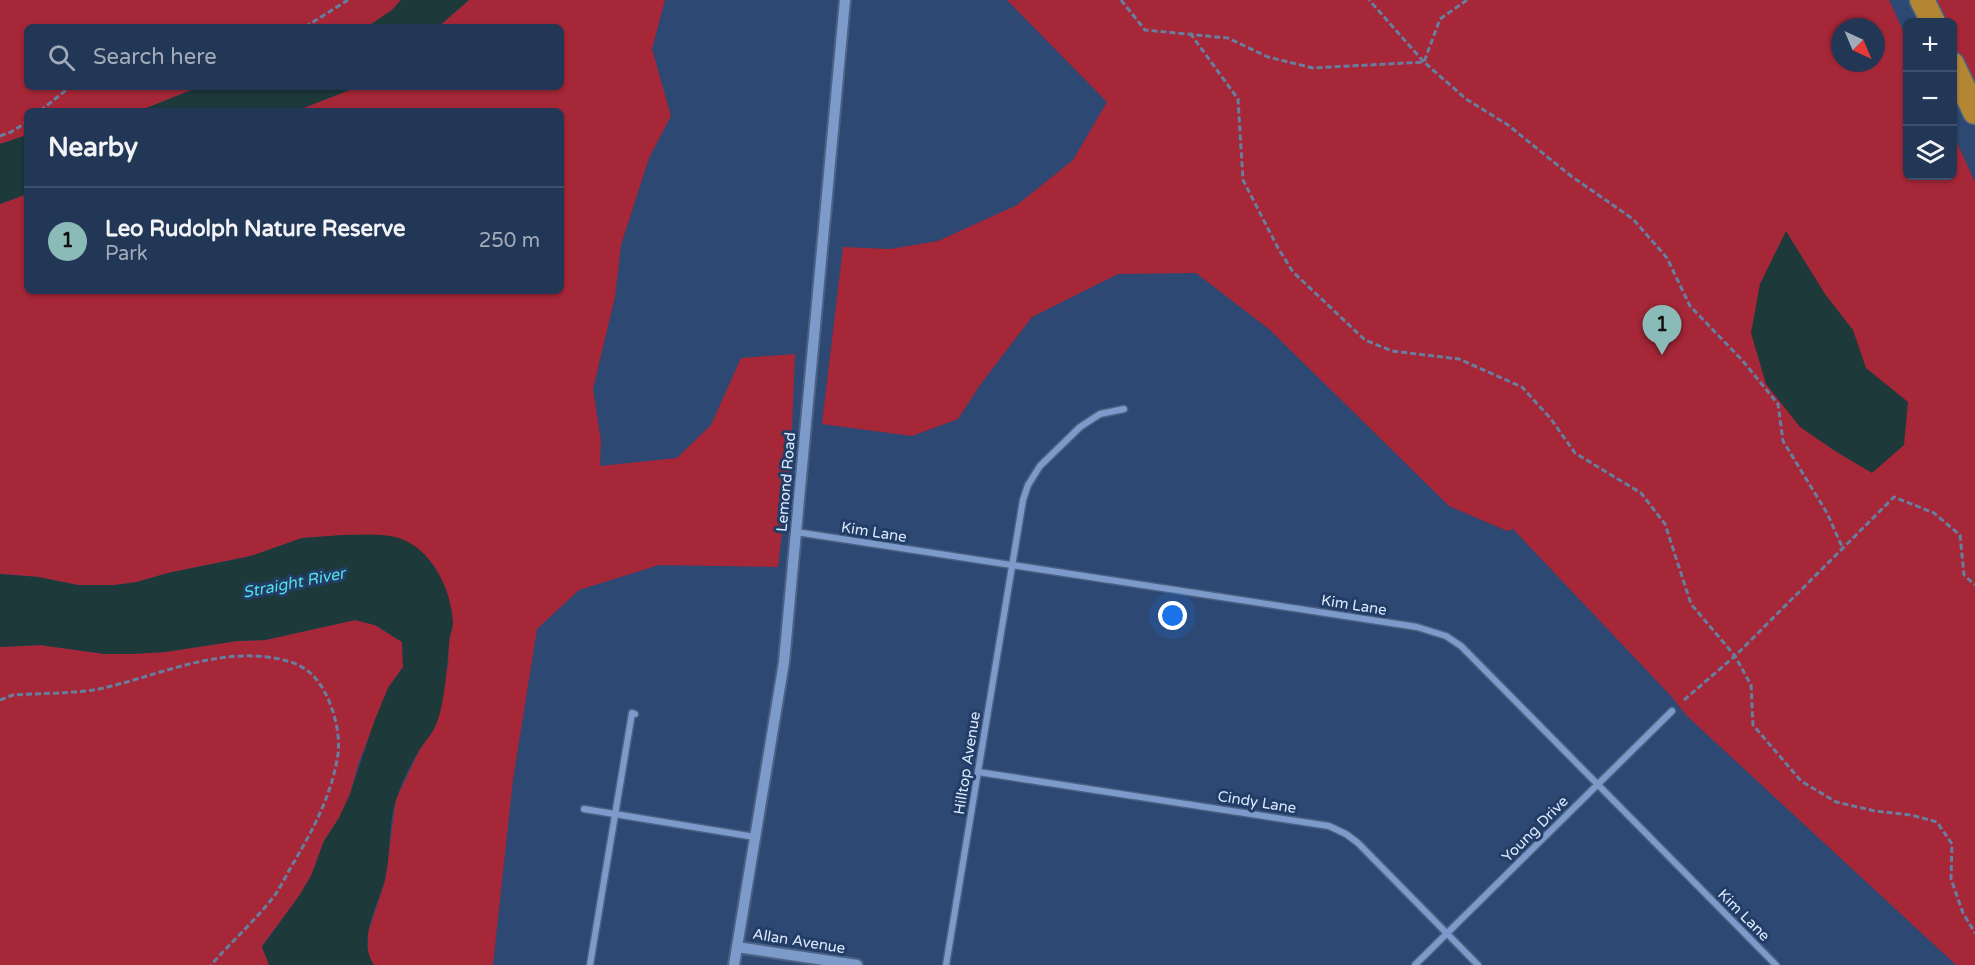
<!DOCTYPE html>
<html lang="en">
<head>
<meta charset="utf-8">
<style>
  body { margin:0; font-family:"Varela Round",sans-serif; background:#2e4160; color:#f1f3f6 }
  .controls { position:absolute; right:18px; top:18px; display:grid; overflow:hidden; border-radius:9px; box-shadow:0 2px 4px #0004 }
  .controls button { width:54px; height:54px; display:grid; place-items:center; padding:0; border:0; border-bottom:2px solid #3f506c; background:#223656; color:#f1f3f6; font:30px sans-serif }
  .compass { position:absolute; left:1831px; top:18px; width:54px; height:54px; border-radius:50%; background:#223656; box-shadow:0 2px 4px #0004; rotate:136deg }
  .you { position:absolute; left:1173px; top:616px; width:21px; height:21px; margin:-15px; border:4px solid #fff; border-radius:50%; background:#1a73e8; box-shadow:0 0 0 9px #1a73e833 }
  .badge { display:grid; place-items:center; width:39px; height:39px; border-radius:50%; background:#8bbbb9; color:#111; font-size:20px; font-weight:700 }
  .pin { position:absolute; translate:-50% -50px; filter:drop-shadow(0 2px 3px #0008) }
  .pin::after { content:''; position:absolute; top:32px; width:21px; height:18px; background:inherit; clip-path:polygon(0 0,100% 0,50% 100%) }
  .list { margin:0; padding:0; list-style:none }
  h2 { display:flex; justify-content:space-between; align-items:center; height:78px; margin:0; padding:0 24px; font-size:26px }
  h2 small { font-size:20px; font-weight:400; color:#a2abb9 }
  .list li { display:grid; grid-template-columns:39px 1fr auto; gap:18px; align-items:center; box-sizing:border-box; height:108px; padding:0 24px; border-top:2px solid #3f506c }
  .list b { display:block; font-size:22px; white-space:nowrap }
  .list p { margin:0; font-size:20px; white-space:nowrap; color:#a2abb9 }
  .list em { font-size:20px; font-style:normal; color:#a2abb9 }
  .icon { flex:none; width:33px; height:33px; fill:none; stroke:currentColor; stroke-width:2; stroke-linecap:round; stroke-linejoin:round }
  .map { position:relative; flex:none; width:1975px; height:965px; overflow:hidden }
  .search { position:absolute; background:#223656; box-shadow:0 2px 4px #0004; left:24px; top:24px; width:540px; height:66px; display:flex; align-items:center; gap:15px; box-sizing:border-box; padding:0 21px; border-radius:9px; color:#a2abb9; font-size:22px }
  .panel { position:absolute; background:#223656; box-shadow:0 2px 4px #0004; left:24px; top:108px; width:540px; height:186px; border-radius:9px }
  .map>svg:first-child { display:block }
</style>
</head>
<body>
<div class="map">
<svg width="1975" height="965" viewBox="0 0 1975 965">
  <rect width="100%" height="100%" fill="#2d4872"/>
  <g fill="#a62737" fill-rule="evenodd">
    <polygon points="0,0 401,0 392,10 367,27 27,27 27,87 199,87 139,111 27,111 27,135 0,144"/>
    <polygon points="469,0 665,0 652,49 671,116 649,158 621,245 615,297 593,389 601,441 600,466 677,458 711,425 741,358 795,354 791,455 778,567 659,565 579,590 537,629 513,780 493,965 374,965 368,956 368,933 385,881 396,799 419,751 448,665 449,642 453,624 382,535 344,535 302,538 251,556 168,573 137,582 115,585 78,585 38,577 0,574 0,204 27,194 27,291 561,291 561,111 296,111 357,87 561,87 561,27 438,27"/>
    <path d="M1007,0H1889L1907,39L1908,176H1952L1953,134L1975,182V965H1956L1687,716L1670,695L1513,529L1507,531L1449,506L1270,330L1196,273L1118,274L1032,317L980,385L958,419L912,436L822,424L843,247L890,249L938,241L1017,205L1073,160L1107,102ZM1840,27H1876V63H1840Z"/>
    <polygon points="1921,0 1975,0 1975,111 1953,65 1952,22 1932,22"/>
    <polygon points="355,620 375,625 402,642 403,667 388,688 359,762 350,794 339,818 324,841 311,876 299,896 262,946 269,965 0,965 0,647 40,645 105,654 130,654 165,652 237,641 265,640"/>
  </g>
  <g fill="#1d393a">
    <polygon points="401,0 469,0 438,27 367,27 392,10"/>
    <polygon points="199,87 357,87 296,111 139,111"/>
    <polygon points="27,135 27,194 0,204 0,144"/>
    <polygon points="1786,231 1825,294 1853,330 1866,368 1908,402 1904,445 1872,473 1835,451 1800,427 1766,384 1751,333 1760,284"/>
    <path d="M344,535C362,535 382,533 399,538C432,549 451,589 453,622C453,629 449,636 449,644C447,667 445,703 436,725C432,734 424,743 418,752C410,766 402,781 397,797C387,824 392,856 384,883C377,908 357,940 374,965H269L262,947L299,896L311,876L324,841L339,818L350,794L374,722L388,688L403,667L402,642L375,625L355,620L265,640L237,641L165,652L130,654H105L40,645L0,647V574L38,577L78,585H115L137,582L168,573L251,556L302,538Z"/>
  </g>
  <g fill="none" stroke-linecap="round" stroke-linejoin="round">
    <g stroke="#4b6284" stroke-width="9">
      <g id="minor">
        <polyline points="796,532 1417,627 1446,636 1461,646 1776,965"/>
        <polyline points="978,772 1329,826 1346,834 1358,843 1478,965"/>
        <polyline points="584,809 755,837"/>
        <polyline points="590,965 632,713 635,714"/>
        <polyline points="946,965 1023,500 1028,485 1040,466 1080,427 1100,414 1124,409"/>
        <polyline points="1415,965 1672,711"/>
      </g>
    </g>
    <g stroke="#4b6284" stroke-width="14">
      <g id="tertiary">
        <polyline points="737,947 857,965"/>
        <polyline points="734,965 784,662 845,0"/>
      </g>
    </g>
    <g stroke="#4b6284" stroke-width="27">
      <g id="motorway">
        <polyline points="1922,0 1933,22"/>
        <polyline points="1952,64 1975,112"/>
      </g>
    </g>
    <g stroke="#687ea1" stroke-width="3" stroke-dasharray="6 3" stroke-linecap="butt">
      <polyline points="1121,0 1145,30 1228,38 1268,57 1313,68 1424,62 1369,0"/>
      <polyline points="1467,0 1440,19 1424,62 1466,99 1508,125 1571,176 1633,219 1667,258 1690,306 1742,360 1778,404 1783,441 1827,513 1843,549"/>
      <polyline points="305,27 348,0"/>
      <polyline points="1190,33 1238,99 1243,180 1278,248 1293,272 1365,340 1392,351 1459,359 1522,387 1551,419 1575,453 1641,493 1665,524 1691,604 1735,656 1751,685 1753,725 1801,781 1836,802 1875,811 1911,815 1937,822 1952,844 1951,879 1963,913 1975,933"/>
      <polyline points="40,111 70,87"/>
      <polyline points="0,136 11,132 27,122"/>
      <path d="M0,700L13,695C40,693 71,694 99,689C154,677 210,650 267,657C300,661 316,671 329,701C336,718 340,736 338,754C332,795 312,832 291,867C286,876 281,886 275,895C256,920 232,941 211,965"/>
      <polyline points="1684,700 1735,656 1894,497 1934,513 1960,535 1964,575 1975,585"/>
    </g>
    <use href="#minor" stroke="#7c9bca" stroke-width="6"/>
    <use href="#tertiary" stroke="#7c9bca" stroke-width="10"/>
    <use href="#motorway" stroke="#b38634" stroke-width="24"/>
  </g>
  <g text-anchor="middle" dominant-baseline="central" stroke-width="6" stroke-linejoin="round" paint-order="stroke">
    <g font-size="15" fill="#dce9fe" stroke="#223d66">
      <text transform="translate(786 482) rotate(-85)">Lemond Road</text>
      <text transform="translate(874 532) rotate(9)">Kim Lane</text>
      <text transform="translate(1354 605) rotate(9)">Kim Lane</text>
      <text transform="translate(967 763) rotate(-81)">Hilltop Avenue</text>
      <text transform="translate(1257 802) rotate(9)">Cindy Lane</text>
      <text transform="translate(1535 829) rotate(-45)">Young Drive</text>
      <text transform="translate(1744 915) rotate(45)">Kim Lane</text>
      <text transform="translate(799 941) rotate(9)">Allan Avenue</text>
    </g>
    <g font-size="16" font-style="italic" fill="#53e0e6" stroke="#223d66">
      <text transform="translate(294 583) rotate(-11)">Straight River</text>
    </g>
  </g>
</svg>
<div class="controls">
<button>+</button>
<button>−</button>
<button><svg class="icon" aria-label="layers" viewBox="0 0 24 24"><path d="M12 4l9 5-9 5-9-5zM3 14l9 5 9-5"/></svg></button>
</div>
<svg class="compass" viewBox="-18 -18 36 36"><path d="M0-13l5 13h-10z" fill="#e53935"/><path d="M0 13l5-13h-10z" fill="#a2abb9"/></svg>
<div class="you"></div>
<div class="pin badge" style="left:1662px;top:355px">1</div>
<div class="search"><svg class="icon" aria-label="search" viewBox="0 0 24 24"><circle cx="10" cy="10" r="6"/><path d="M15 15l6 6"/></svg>Search here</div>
<section class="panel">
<h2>Nearby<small></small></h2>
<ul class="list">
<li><span class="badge">1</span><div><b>Leo Rudolph Nature Reserve</b><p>Park</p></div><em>250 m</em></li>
</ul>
</section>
</div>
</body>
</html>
